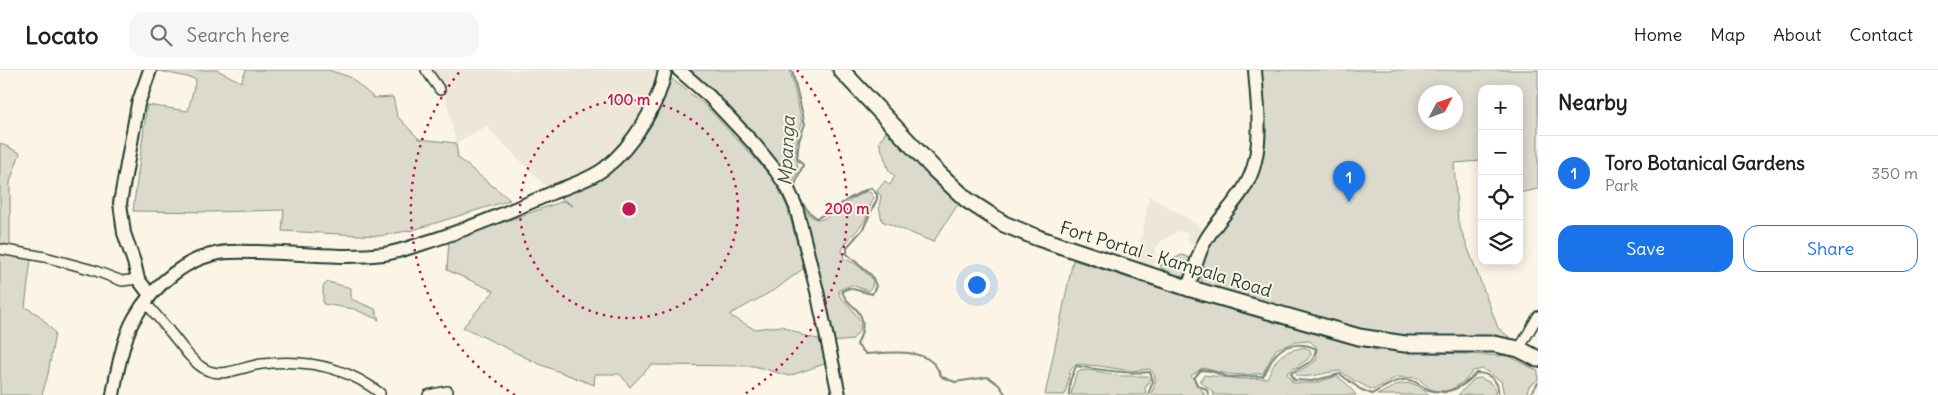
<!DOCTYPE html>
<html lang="en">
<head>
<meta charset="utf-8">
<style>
  body { margin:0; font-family:Delius,sans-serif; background:#f6f6f6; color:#202124 }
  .controls { position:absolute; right:15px; top:15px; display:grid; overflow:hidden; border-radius:10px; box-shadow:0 2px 12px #0003 }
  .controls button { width:45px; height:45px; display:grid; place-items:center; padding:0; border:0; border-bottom:1px solid #e0e0e0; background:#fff; color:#202124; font:25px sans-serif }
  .compass { position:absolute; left:1418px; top:15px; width:45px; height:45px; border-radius:50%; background:#fff; box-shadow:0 2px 12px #0003; rotate:49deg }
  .you { position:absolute; left:976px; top:214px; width:18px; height:18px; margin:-12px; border:4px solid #fff; border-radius:50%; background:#1a73e8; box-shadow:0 0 0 8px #1a73e833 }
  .badge { display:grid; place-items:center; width:32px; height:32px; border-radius:50%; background:#1a73e8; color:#fff; font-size:16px; font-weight:700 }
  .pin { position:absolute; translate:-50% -41px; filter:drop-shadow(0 1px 2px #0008) }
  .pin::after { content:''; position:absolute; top:26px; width:18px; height:15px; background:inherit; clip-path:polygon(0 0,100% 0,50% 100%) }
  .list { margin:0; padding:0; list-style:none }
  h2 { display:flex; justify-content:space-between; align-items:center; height:65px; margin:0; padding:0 20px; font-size:21px }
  h2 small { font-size:16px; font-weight:400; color:#757577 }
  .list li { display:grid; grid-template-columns:32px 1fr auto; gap:15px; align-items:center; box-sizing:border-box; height:75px; padding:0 20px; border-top:1px solid #e0e0e0 }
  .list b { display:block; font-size:19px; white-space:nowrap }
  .list p { margin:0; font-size:16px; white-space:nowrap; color:#757577 }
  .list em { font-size:16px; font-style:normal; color:#757577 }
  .actions { display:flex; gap:10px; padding:15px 20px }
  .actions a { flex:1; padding:11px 0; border:1px solid #1a73e8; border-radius:15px; text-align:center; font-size:18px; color:#1a73e8 }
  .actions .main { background:#1a73e8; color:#fff }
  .icon { flex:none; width:28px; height:28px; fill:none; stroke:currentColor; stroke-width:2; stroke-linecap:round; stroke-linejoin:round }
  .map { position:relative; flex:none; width:1538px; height:325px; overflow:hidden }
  header { display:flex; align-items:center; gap:30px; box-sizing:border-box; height:70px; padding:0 25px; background:#fff; border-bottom:1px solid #e0e0e0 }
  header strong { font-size:24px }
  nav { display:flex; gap:28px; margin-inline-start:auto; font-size:18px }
  .search { width:350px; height:45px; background:#f6f6f6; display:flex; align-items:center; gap:12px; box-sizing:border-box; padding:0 18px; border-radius:15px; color:#757577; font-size:19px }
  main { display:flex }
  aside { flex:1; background:#fff }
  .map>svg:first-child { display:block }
</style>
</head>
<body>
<header>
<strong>Locato</strong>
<div class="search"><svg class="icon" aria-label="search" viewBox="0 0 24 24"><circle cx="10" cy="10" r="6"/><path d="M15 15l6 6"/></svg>Search here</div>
<nav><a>Home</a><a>Map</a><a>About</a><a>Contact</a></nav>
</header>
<main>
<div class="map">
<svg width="1538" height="325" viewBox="0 0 1538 325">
  <rect width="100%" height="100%" fill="#fcf5e5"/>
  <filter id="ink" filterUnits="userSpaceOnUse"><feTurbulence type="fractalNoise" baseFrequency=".02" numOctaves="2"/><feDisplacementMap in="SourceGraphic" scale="10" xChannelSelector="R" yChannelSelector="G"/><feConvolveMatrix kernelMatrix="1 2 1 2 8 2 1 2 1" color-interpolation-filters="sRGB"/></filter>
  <g filter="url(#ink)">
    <g fill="#ece7d8">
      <polygon points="429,0 659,0 655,19 646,41 616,84 597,98 563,113 545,116 486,56 456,73 444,21"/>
      <polygon points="1149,126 1200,156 1204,162 1197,174 1192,175 1187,171 1189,166 1186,162 1179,161 1161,171 1155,179 1155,195 1147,198 1137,195"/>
    </g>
    <g fill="#dcdacc" stroke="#7e8c80" fill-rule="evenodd">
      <polygon points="155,0 217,0 241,12 246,0 328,0 350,7 374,28 393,27 397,46 419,69 456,73 458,88 510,130 413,160 379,166 282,161 284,140 213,142 133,141 147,35 188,41 196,9"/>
      <path d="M682,0H790L802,52L796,75L798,102L791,116C800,133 811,162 833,143C838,139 840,135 847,134L851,129L867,121L872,124L874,128C869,135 869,143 865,150C858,161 847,169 842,180L844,189C857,192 864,201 873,210L872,217L868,221L852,215L839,220L840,227L849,235L861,252L860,260L852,270L832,272L805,167L776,101Z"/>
      <path d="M1261,0H1538V119L1519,123V19H1482V91L1454,93L1458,152L1498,258L1513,270L1463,267H1371L1211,218L1202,212L1199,200L1208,176L1252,117L1259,91ZM1426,22H1456V52H1426Z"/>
      <polygon points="668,6 705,35 773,108 787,136 804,198 776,219 729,245 754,259 782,256 807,267 819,269 827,293 789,306 754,296 651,295 630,317 620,304 595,304 594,315 539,294 463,257 494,221 447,200 449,169 487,158 563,131 573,136 555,124 591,110 620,95 641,68"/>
      <polygon points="888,59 926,103 959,133 933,172 882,151 879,137 881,126 877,121 885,111 890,115 895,106 889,101 879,72"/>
      <polygon points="0,73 20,83 10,112 10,181 31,189 25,237 39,245 55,263 48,304 42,325 0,325"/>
      <polygon points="1182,185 1190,188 1190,197 1184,206 1175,205 1161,198 1160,195"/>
      <path d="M1073,190L1150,215L1376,280L1509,286L1538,301V310L1529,316L1526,325H1504L1501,311L1483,299L1473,301L1465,311L1445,323L1430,319L1418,308L1397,307L1373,320L1353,310L1340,301C1324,302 1313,308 1298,306L1295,303L1316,291L1317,278L1310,271L1296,272L1276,279L1263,303L1245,305L1227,304L1202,298L1191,306L1205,325H1151C1154,315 1159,308 1150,299L1131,301L1099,296L1075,294L1070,301L1065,325H1045Z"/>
      <polygon points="328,212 351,218 351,229 375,239 379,250 354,239 323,234 323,216"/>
      <path d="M1304,277L1310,280L1311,285L1307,290L1287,303L1293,313H1315L1337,306L1347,314L1356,325H1213L1214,323L1200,311L1204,305L1241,309L1267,308C1278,286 1279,283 1304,277Z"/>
      <polygon points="1089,300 1121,306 1148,306 1151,309 1145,318 1146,325 1071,325 1075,307 1078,301"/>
      <path d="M1480,308C1488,311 1497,315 1495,325H1458L1474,309Z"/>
      <polygon points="1411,313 1418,316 1430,325 1377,325 1399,314"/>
    </g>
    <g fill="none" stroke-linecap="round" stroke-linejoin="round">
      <g stroke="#758479" stroke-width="2">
        <path d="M792,0L805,54L799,71L797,88L803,95L794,117C800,129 805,141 817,148C837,139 850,125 871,118L877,124V129L863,159L847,177V184L872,206L876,216L872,224L849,218L842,221C845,230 848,231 854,237C867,249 863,261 857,275L866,284C885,283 918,278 933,293C937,296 939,303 942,307L955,312L988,307L999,315L1006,325"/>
        <path d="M1069,325L1070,311L1076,296C1101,300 1125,304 1150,302L1153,311L1148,325"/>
        <path d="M1209,325L1206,319L1197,315L1194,308L1201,300L1211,301L1228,307L1263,306C1268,299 1272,287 1278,282C1288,273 1305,273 1316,279L1313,290L1291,303L1294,310L1312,311L1340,304L1360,319L1372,324C1381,319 1391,312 1401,310C1415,308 1418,315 1429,320C1448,325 1464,317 1476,303C1489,303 1500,311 1498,325"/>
        <polyline points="1529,325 1538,313"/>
      </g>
      <g stroke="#1f3d34" stroke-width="12">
        <g id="street">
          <polyline points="426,0 440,20"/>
          <polyline points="0,179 45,187 93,200 122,211 138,209"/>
          <path d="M145,232C157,246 168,259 179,273C186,282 193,292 203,298C221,310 243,296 262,294C304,289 345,296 380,323V325"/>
          <polyline points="1519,279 1538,246"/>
          <polyline points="428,325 448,321"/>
        </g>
      </g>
      <g stroke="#1f3d34" stroke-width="16">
        <g id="secondary">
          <polyline points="150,0 138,34 120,133 124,163 134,192 138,209 150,225"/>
          <polyline points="679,0 709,26 755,75 776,101 787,117 796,137 817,221 839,325"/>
          <path d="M1188,218C1193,204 1197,188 1203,175C1218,145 1248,126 1255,91C1262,63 1257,29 1255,0"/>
          <path d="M113,325C116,305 124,266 134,249C153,215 189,184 229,182C281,180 333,190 384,184C398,182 411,177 424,173C469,159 511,141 554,122C571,115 591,109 605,98C632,77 660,33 665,0"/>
        </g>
      </g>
      <g stroke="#1f3d34" stroke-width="19">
        <polyline id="highway" points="841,0 935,100 967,130 1004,154 1038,168 1188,218 1359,267 1405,274 1494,274 1519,279 1538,289"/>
      </g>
      <use href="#street" stroke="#fcf5e5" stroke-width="9"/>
      <use href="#secondary" stroke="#fcf5e5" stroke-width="12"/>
      <use href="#highway" stroke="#fcf5e5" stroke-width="15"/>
    </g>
  </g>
  <g fill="none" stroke="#c2185b" stroke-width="2.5" stroke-dasharray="2.5 5">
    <circle cx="629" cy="139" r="109"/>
    <path d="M515 325A218 218 0 0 1 461 0M797 0A218 218 0 0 1 743 325"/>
  </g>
  <g text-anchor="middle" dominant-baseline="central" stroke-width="4" stroke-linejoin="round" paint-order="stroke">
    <g font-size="18" fill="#1f3d34" stroke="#fcf5e5">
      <text transform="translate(1166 189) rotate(17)">Fort Portal - Kampala Road</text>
    </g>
    <g font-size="19" font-style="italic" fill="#435a51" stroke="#fcf5e5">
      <text transform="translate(786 81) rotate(-87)">Mpanga</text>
    </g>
  </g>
  <circle cx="629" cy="139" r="8" fill="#c2185b" stroke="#fcf5e5" stroke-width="2.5"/>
  <g font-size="15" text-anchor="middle" font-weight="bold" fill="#c2185b" stroke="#fcf5e5" stroke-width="4" stroke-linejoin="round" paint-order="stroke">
    <text x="629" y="35">100 m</text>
    <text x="847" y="144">200 m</text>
  </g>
</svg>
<div class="controls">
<button>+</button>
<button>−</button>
<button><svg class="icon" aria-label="locate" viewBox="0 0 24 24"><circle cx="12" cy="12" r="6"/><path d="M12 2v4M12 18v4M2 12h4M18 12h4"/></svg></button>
<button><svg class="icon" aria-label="layers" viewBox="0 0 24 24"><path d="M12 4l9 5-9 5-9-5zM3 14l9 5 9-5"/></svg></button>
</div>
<svg class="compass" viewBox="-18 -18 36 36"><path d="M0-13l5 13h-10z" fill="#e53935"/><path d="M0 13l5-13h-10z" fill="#757577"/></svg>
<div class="you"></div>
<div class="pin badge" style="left:1349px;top:132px">1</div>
</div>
<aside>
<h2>Nearby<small></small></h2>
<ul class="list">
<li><span class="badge">1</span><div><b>Toro Botanical Gardens</b><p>Park</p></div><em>350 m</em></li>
</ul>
<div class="actions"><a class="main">Save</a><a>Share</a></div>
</aside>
</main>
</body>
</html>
